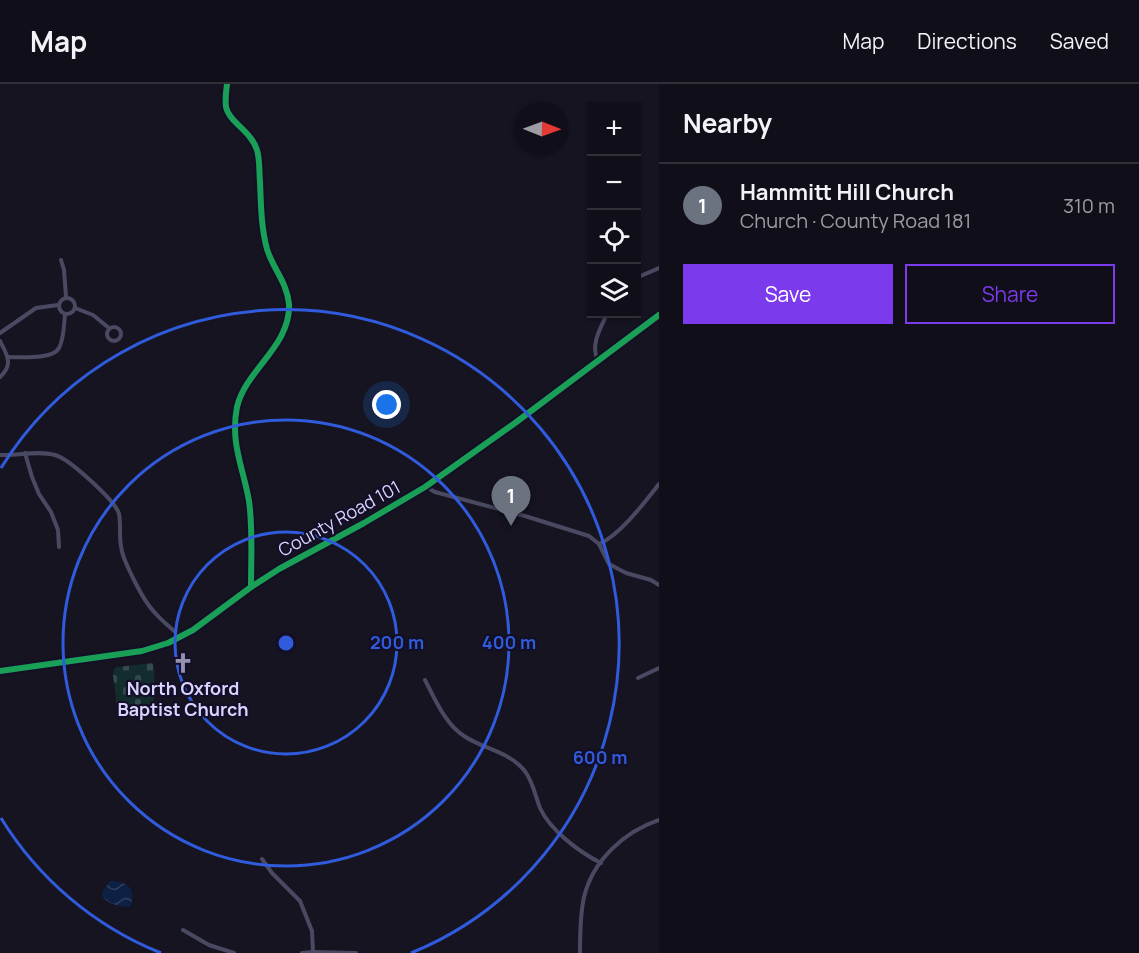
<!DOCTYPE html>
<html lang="en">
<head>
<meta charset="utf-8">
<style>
  body { margin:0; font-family:Manrope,sans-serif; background:#1e1d26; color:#f1f3f6 }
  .controls { position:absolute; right:18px; top:18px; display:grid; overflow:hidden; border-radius:0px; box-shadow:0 2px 4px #0004 }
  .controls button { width:54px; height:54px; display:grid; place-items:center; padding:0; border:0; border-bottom:2px solid #302f38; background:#100f19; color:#f1f3f6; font:30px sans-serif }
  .compass { position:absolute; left:515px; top:18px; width:54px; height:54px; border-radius:50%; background:#100f19; box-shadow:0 2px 4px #0004; rotate:91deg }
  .you { position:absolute; left:387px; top:321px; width:21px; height:21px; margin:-15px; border:4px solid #fff; border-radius:50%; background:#1a73e8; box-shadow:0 0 0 9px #1a73e833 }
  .badge { display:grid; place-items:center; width:39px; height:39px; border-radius:50%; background:#7c3aed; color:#fff; font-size:20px; font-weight:700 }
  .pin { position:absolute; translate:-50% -50px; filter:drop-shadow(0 2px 3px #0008) }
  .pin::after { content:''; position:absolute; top:32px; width:21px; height:18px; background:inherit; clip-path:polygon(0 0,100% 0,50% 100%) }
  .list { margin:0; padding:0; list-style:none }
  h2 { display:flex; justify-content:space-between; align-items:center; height:78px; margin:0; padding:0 24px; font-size:26px }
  h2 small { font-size:20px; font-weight:400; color:#9c9ca2 }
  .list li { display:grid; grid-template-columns:39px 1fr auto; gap:18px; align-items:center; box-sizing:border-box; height:84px; padding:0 24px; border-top:2px solid #302f38 }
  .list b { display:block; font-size:22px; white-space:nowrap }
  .list p { margin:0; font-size:20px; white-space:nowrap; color:#9c9ca2 }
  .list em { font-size:20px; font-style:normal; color:#9c9ca2 }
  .actions { display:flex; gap:12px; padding:18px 24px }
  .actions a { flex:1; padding:14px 0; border:2px solid #7c3aed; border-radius:0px; text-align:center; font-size:21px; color:#7c3aed }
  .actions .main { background:#7c3aed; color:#fff }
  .icon { flex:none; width:33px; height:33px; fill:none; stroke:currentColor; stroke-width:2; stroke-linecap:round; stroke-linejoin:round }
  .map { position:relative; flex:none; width:659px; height:869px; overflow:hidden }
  header { display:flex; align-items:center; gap:36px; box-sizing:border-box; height:84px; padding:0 30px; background:#100f19; border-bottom:2px solid #302f38 }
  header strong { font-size:28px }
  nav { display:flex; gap:33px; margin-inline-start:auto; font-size:21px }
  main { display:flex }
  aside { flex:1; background:#100f19 }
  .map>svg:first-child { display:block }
</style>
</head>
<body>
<header>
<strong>Map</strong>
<nav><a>Map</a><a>Directions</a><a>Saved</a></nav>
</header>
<main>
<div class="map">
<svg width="659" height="869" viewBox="0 0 659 869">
  <defs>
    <pattern id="cemetery-stones" width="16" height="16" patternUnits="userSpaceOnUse" patternTransform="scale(1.5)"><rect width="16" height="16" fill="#132c2d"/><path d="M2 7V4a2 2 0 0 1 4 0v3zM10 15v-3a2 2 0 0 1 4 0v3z" fill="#354a4c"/></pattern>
    <pattern id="water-waves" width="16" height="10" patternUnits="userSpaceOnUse" patternTransform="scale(1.5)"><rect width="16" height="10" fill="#0d2144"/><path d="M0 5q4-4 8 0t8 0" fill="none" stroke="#304060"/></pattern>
  </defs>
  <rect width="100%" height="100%" fill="#161421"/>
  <path fill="url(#cemetery-stones)" d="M153,579C156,593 153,607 154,621L117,622L113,591L114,585L117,583Z"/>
  <path fill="url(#water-waves)" d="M110,797C128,797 137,805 130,823C121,823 107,820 102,812L103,807Z"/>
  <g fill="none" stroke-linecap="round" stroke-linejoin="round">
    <g stroke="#4a4962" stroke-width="4">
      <path d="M227,0C226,7 225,15 226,23C229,38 252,48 257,66C260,76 259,87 260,98C261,120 261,143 267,165C273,185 287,198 289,220C291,262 246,285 237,323C230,359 243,383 249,417C253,445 251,475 251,503"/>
      <polyline points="61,176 64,186 66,213"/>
      <polyline points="636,194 659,184"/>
      <circle cx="67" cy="222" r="8"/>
      <polyline points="75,224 93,231 109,244"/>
      <circle cx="114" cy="250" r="7"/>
      <polyline points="0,249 36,224 58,221"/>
      <path d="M0,257C7,271 14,280 0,293"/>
      <path d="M8,273C20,273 53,276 59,264C64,255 64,240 65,230"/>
      <path d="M598,277C590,261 600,245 607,230"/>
      <polyline points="25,369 32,393 39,410 51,428 58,446 59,463"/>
      <path d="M0,371C18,372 38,366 55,371C68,374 116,417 119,430C121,440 119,452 121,462C122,473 128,483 132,492C139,506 146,520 157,531C164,539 173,545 180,553"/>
      <polyline points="426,403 435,408 525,432 589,452 599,460 609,480 626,489 651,496 659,501"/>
      <path d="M599,460C620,451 644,419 659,400"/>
      <polyline points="0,587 142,567 168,559 193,546 251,503 279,485 364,439 425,403 515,339 659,231"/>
      <polyline points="638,594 659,584"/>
      <path d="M425,596C435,615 445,640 464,652C483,665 508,667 524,686C533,697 535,711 540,724C550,746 579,768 601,779"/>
      <polyline points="262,775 272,789 300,817 312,847 313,868"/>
      <polyline points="183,846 209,861 234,869"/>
      <polyline points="302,869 313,868 356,869"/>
      <path d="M580,869C580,851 580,831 584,813C593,776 624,748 659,736"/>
    </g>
    <g stroke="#130f26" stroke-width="10">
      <g id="cycleway">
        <path d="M227,0C226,7 225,15 226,23C229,38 252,48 257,66C260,76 259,87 260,98C261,120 261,143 267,165C273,185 287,198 289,220C291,262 246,285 237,323C230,359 243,383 249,417C253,445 251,475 251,503"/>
        <polyline points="0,587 142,567 168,559 193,546 251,503 279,485 364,439 425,403 515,339 659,231"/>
      </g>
    </g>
    <use href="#cycleway" stroke="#1a9f57" stroke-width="6"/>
  </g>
  <g fill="none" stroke="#305bdc" stroke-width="3">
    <circle cx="286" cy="559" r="111"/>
    <circle cx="286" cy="559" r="223"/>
    <path d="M161 869A334 334 0 0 1 1 734M1 384A334 334 0 1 1 411 869"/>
  </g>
  <defs>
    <g id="church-bare" transform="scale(1.62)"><path d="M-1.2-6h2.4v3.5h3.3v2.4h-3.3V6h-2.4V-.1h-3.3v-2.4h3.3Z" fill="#9591b1" stroke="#130f26" stroke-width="2.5" paint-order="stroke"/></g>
  </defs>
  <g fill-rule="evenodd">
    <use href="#church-bare" x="183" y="579"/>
  </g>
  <g text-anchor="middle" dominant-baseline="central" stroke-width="4.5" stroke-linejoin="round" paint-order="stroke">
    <g font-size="18" fill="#d9d4ff" stroke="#130f26">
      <text transform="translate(339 434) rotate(-29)">County Road 101</text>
    </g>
    <g font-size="18" font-weight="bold" fill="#d9d4ff" stroke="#130f26">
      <text x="183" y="604">North Oxford<tspan x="183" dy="21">Baptist Church</tspan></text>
    </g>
  </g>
  <circle cx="286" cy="559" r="9" fill="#305bdc" stroke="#130f26" stroke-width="3"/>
  <g font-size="18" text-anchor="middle" font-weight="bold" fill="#305bdc" stroke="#130f26" stroke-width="4.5" stroke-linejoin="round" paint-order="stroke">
    <text x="397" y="565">200 m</text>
    <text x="509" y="565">400 m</text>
    <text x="600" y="680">600 m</text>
  </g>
</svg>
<div class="controls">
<button>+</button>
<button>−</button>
<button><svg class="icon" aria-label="locate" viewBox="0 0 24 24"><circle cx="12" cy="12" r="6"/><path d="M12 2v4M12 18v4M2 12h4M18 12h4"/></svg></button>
<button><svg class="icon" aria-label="layers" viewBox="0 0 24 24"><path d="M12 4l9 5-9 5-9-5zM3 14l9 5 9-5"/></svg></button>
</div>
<svg class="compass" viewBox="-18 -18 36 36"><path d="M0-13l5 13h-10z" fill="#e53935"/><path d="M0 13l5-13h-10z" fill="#9c9ca2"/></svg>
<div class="you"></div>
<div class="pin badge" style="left:511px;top:442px;background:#6b7280">1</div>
</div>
<aside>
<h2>Nearby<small></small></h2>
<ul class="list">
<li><span class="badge" style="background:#6b7280">1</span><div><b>Hammitt Hill Church</b><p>Church · County Road 181</p></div><em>310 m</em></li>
</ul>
<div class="actions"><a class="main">Save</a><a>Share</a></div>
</aside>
</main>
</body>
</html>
